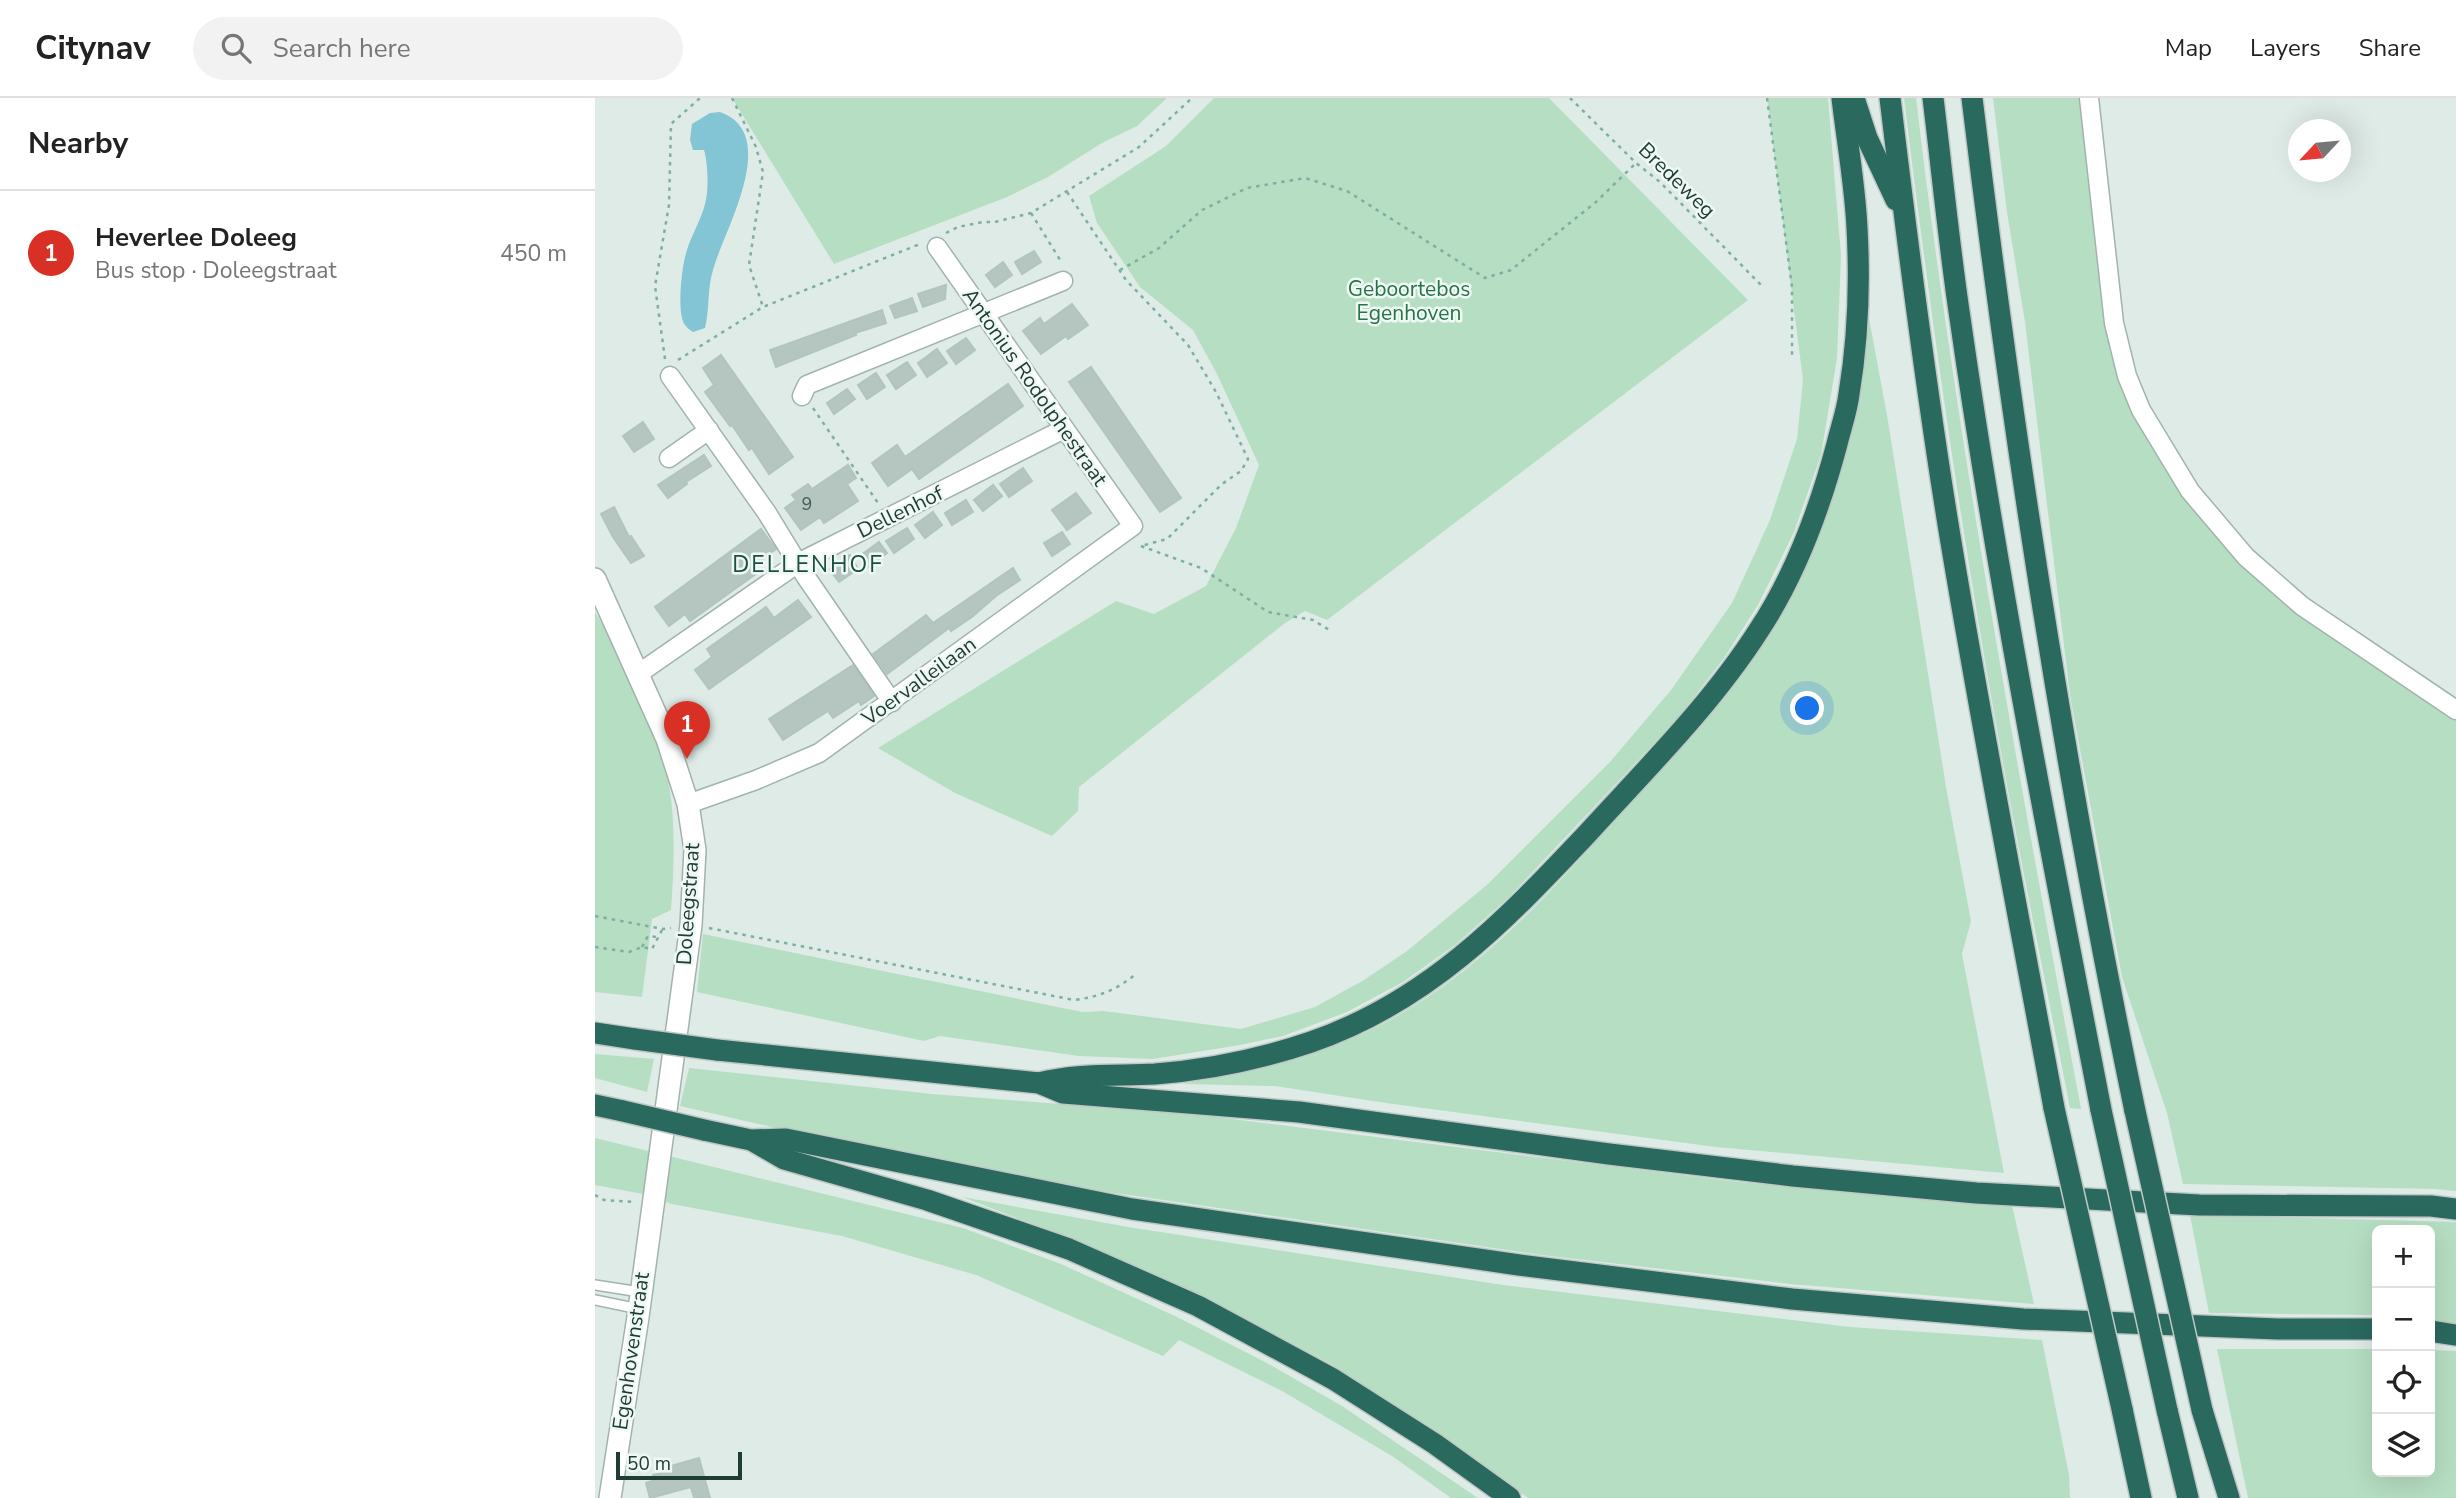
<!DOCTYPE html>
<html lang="en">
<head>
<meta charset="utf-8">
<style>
  body { margin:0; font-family:"Nunito Sans",sans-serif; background:#f2f2f2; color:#222 }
  .controls { position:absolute; right:21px; bottom:21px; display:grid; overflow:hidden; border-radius:10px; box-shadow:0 7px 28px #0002 }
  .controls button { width:63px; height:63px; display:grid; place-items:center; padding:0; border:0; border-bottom:2px solid #e0e0e0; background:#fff; color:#222; font:35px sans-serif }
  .compass { position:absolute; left:1693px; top:21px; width:63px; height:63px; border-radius:50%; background:#fff; box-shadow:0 7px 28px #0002; rotate:244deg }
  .scale { position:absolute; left:21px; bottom:18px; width:126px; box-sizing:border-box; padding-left:7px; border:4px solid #1f3c35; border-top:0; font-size:19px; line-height:24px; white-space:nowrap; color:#1f3c35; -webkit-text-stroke:5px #eff8f4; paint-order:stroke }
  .you { position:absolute; left:1213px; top:611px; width:24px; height:24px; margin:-18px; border:5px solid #fff; border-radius:50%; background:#1a73e8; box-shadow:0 0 0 10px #1a73e833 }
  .badge { display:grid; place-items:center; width:46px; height:46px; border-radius:50%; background:#d93025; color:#fff; font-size:23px; font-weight:700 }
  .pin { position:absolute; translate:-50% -58px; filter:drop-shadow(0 2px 4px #0008) }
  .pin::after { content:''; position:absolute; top:37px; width:24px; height:21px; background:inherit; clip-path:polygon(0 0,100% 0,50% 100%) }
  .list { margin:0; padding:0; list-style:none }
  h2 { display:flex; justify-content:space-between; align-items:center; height:91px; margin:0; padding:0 28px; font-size:30px }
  h2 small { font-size:23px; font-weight:400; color:#767676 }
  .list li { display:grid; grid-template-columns:46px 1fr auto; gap:21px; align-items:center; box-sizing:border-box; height:126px; padding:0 28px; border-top:2px solid #e0e0e0 }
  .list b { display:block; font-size:26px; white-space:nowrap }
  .list p { margin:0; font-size:23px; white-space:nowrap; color:#767676 }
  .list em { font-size:23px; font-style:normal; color:#767676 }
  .icon { flex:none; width:38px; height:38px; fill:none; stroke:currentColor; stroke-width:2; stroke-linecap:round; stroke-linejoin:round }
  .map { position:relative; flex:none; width:1861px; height:1400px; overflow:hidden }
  header { display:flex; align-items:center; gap:42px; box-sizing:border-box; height:98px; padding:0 35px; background:#fff; border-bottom:2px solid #e0e0e0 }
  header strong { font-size:33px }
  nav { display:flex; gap:38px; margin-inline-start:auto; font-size:24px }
  .search { width:490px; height:63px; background:#f2f2f2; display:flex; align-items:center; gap:18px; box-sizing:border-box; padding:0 24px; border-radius:38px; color:#767676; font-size:26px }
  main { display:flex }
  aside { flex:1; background:#fff }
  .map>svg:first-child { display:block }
</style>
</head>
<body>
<header>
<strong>Citynav</strong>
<div class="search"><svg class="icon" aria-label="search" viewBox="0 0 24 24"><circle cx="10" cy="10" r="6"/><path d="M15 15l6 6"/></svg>Search here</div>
<nav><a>Map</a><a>Layers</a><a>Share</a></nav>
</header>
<main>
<aside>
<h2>Nearby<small></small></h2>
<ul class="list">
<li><span class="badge">1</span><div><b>Heverlee Doleeg</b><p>Bus stop · Doleegstraat</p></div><em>450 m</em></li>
</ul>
</aside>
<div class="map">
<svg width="1861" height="1400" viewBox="0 0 1861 1400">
  <rect width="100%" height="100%" fill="#dfebe6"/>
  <g fill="#b6dec2">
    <polygon points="137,0 572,0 542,28 507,45 453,79 412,99 239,166"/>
    <polygon points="619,0 954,0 1153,202 732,522 710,513 690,525 484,689 483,713 457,738 360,695 283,650 521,503 559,516 611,488 641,430 664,367 622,276 598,232 545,189 502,125 494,98 571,48"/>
    <polygon points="1172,0 1233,0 1246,158 1242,260 1226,357 1199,434 1163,507 1129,560 1083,620 913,800 860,847 808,884 752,914 688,938 645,947 558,961 484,958 345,938 329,943 102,894 108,836 487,914 509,913 646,931 720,909 769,882 812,853 893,786 1015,664 1076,592 1137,505 1175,422 1202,341 1208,282"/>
    <path d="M1309,0H1321C1361,339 1423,675 1486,1011L1475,1010C1451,886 1425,762 1403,637C1365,426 1335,213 1309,0Z"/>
    <polygon points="1398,0 1488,0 1524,275 1589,396 1804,581 1861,621 1861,1093 1840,1091 1588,1086 1572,1015 1527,879 1475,597 1430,224 1412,114"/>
    <path d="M1274,220L1293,323L1351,689L1376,823L1367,856L1409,1075L1121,1049L791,1005L680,988L588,986C660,973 732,957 797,921C904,862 989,757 1068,666C1113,613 1164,562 1196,500C1238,417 1260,313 1274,220Z"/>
    <path d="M0,514C29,562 61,627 73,682C81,721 79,772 76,812L57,821L47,899L0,894Z"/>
    <polygon points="0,956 59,961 52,994 0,980"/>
    <polygon points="94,970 337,996 604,1017 1143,1084 1417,1107 1439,1206 1195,1186 947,1157 465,1087 269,1050 85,1008"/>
    <polygon points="0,1040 368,1130 466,1166 582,1219 670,1264 747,1308 883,1400 856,1400 797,1358 687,1293 584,1242 568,1258 381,1177 247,1138 77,1106 48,1096 0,1087"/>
    <polygon points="367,1099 533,1129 908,1187 1255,1229 1447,1242 1474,1377 1475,1400 933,1400 857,1345 736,1266 610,1200 493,1147"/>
    <polygon points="1595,1117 1861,1124 1861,1228 1835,1224 1835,1132 1782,1132 1782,1217 1614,1215"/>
    <polygon points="1622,1251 1782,1251 1782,1374 1835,1374 1835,1252 1861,1253 1861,1400 1653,1400"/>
  </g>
  <path fill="#83c5d4" d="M125,14C187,36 129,132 118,172C112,191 115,210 110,230L98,234C95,232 92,230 90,227C81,215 87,166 92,152C97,136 106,122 110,106C114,92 113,66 109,52H98L95,42L97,26L115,15Z"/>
  <g fill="#b4c6bf" stroke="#b1c5bd" stroke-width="2">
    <polygon points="439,153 446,164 427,176 420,164"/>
    <polygon points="408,164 417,177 400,189 391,177"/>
    <polygon points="351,187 350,201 328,209 323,196"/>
    <polygon points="317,200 322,213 300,220 295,208"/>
    <polygon points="477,206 493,227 473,241 471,238 446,256 428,233 445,220 449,226"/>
    <polygon points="287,212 291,225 260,235 261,237 181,269 175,252"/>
    <polygon points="371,240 380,252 361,266 352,253"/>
    <polygon points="342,251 352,265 332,279 323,265"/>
    <polygon points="126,257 198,359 174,376 157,350 154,352 137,327 135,328 110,294 119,287 108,270"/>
    <polygon points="312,264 321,277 301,291 292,277"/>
    <polygon points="496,269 586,400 565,414 474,284"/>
    <polygon points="281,275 290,289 272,301 263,287"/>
    <polygon points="413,286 428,308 324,381 317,371 293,388 277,365 302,347 310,359"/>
    <polygon points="252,291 260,301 239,316 232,305"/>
    <polygon points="48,324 59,341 39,354 28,338"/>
    <polygon points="109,357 116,368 91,384 92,386 73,400 63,387"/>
    <polygon points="253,367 261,380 252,386 263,403 229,425 225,419 206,432 190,410 201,402 197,397 213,386 217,391"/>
    <polygon points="428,370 437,383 414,399 405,386"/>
    <polygon points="398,387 407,398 388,413 379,402"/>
    <polygon points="481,395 496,415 472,432 457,412"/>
    <polygon points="371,402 378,414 357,427 350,415"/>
    <polygon points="19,409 34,439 36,438 49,458 36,465 18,439 6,416"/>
    <polygon points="338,414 347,427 330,440 320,427"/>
    <polygon points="312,430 319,441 299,455 291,443"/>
    <polygon points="166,431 181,451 157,469 162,475 95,523 90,516 74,528 60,509"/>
    <polygon points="467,434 475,446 457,458 449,445"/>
    <polygon points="284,444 292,455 273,469 265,458"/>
    <polygon points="255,457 263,471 244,484 234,471"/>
    <polygon points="418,470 425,482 401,498 377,519 356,533 354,530 292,576 278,556 331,517 338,525"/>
    <polygon points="203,502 216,519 114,591 100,572 117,559 112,551 171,509 179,520"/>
    <polygon points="258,567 279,598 266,607 264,603 238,620 233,613 188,642 174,621"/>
    <polygon points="104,1360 115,1400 99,1400 96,1389 55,1400 51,1385 60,1382 58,1377 70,1374 69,1370"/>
  </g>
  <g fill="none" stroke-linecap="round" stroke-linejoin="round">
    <g stroke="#a2b3ad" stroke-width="12">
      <g id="service">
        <polyline points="0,1187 45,1194"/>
        <polyline points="0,1202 44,1211"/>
      </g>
    </g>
    <g stroke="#a2b3ad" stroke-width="21">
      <g id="minor">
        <polyline points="1494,0 1519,225 1532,278 1546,312 1595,393 1651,459 1707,508 1861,612"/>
        <polyline points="75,278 172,415 211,479 297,604"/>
        <polyline points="207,298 212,287 468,183"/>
        <polyline points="74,360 114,332"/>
        <polyline points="43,576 203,465 469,331"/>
        <polyline points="93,706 161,682 224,655 538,428 342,149"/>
      </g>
    </g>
    <g stroke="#a2b3ad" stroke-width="24">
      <polyline id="tertiary" points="0,481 72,641 93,706 100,752 96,827 43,1219 15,1400"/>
    </g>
    <g stroke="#c0c8c6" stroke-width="24">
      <g id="motorway">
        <polyline points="1259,0 1272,40 1301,102"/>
        <path d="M1295,0C1312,142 1330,284 1353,426C1385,621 1423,815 1459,1010"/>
        <path d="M1338,0C1347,73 1354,147 1365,220C1403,486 1455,749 1506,1012"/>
        <path d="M1377,0C1418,340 1470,678 1540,1013"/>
        <polyline points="0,935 40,941"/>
        <polyline points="122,952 444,985 468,995 704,1014 1014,1056 1198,1078 1381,1095 1604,1107 1836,1108 1861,1111"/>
        <path d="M444,985C483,975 521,978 560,976C612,972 666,961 716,944C832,904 909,824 991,737C1051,671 1116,607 1164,532C1201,476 1225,410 1242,346C1246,329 1252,313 1254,296C1263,242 1265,185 1262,130C1260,87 1252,43 1247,0"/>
        <polyline points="0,1007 28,1013"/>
        <polyline points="109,1032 156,1042 191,1041 537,1111 924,1167 1197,1201 1428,1221 1683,1231 1782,1231"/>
        <polyline points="158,1043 189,1061 332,1102 474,1151 603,1208 738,1281 840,1346 915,1400"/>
        <polyline points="1835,1233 1861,1237"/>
        <polyline points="1527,1311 1546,1400"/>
        <polyline points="1572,1312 1593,1400"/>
        <polyline points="1607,1312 1634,1400"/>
      </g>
    </g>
    <g stroke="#7db0a2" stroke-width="2.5" stroke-dasharray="3.5 5" stroke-linecap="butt">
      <polyline points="137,0 161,49 168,74 154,167 168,209"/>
      <polyline points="975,0 1041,65 1065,84 1166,187"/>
      <polyline points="1172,0 1197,189 1197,261"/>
      <polyline points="472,94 531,182 593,247 621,294 653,361 646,373 627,386 572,441 546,448"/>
      <polyline points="436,115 467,165"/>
      <polyline points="351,135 363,129 388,124 400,124 436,115 544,49 597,0"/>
      <polyline points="525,172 564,150 607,112 652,90 710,80 752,93 890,180 916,172 1001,104 1041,65"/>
      <polyline points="70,261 60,188 74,107 76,26 105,0"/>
      <polyline points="83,262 168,209 325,146"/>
      <polyline points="218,310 283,405"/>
      <polyline points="546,448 606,470 673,514 718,522 736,533"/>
      <polyline points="0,818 68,831 76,830"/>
      <path d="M114,830L479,902C504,899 521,892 541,876"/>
      <polyline points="0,849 34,854 47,849 57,851 67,832"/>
      <polyline points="47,849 53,838 62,839"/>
      <polyline points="0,1097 9,1102 40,1104"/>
    </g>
    <use href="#service" stroke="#fff" stroke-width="9"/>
    <use href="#minor" stroke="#fff" stroke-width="18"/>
    <use href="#tertiary" stroke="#fff" stroke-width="21"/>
    <use href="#motorway" stroke="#2a695e" stroke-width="21"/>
    <g stroke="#c0c8c6" stroke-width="24" stroke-linecap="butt">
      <g id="motorway-bridge">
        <polyline points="40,941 122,952"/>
        <polyline points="1459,1010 1527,1311"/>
        <polyline points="1506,1012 1572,1312"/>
        <polyline points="28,1013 109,1032"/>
        <polyline points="1540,1013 1607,1312"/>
      </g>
    </g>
    <use href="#motorway-bridge" stroke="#2a695e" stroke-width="21"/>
  </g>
  <g text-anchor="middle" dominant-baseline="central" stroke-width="5" stroke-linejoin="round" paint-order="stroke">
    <g font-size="18" fill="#445e58">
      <text x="212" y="406">9</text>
    </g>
    <g font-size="21" fill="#1f3c35" stroke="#eff8f4">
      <text transform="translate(1082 82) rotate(44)">Bredeweg</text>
      <text transform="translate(440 289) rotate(55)">Antonius Rodolphestraat</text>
      <text transform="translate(305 414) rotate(-26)">Dellenhof</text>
      <text transform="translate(324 583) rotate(-36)">Voervalleilaan</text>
      <text transform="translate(93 806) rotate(-86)">Doleegstraat</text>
      <text transform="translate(36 1253) rotate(-82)">Egenhovenstraat</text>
    </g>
    <g font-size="21" fill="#277448" stroke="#eff8f4">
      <text x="814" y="191">Geboortebos<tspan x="814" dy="24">Egenhoven</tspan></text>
    </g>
    <g font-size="23" letter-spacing="2" fill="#1a4f43" stroke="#eff8f4">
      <text x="213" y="466">DELLENHOF</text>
    </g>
  </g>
</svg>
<div class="controls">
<button>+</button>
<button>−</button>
<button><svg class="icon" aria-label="locate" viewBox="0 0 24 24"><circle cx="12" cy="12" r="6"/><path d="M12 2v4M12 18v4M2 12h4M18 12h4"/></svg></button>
<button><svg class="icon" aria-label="layers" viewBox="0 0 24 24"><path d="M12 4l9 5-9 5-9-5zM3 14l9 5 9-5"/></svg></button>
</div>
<svg class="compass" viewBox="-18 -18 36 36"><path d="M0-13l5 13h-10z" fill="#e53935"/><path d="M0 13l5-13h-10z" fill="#767676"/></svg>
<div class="scale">50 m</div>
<div class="you"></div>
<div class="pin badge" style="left:92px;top:661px">1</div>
</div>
</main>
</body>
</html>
